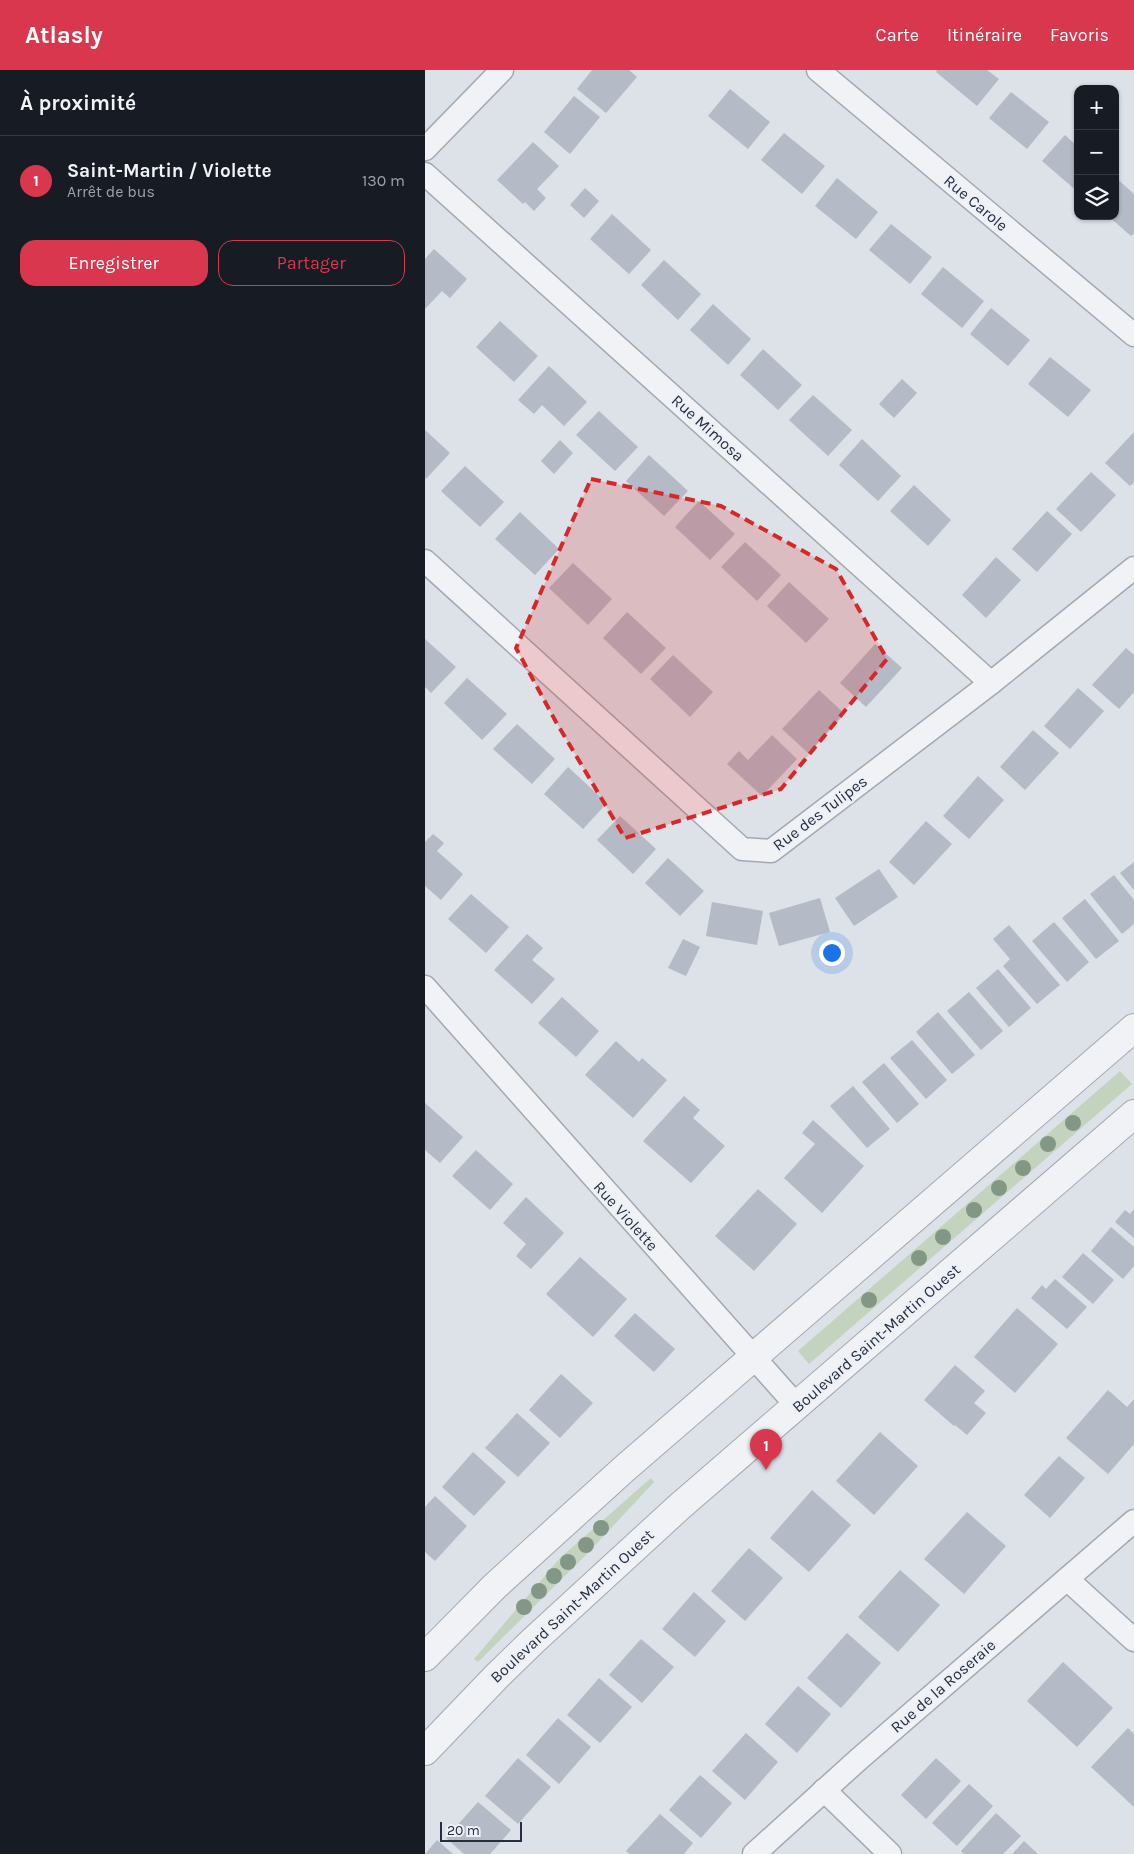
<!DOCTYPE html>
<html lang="fr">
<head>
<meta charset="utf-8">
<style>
  body { margin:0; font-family:Karla,sans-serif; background:#20242c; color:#f1f3f6 }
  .controls { position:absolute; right:15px; top:15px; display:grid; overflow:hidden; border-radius:10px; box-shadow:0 1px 4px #0004 }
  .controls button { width:45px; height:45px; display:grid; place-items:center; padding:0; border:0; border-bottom:1px solid #363941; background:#171b24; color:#f1f3f6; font:25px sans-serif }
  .scale { position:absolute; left:15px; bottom:12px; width:82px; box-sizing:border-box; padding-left:5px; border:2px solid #252f40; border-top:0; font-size:14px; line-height:18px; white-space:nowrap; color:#252f40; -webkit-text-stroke:4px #edf0f6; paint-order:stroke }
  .you { position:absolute; left:406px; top:882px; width:18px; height:18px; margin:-12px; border:4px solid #fff; border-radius:50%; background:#1a73e8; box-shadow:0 0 0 8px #1a73e833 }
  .badge { display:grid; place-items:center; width:32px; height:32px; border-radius:50%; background:#d9374d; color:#fff; font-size:16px; font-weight:700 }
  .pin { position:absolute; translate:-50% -41px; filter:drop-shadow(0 1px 2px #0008) }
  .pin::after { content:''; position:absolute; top:26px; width:18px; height:15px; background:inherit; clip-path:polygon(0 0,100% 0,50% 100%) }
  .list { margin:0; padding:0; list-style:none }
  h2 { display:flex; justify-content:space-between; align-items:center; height:65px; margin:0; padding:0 20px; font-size:21px }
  h2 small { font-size:16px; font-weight:400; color:#9ea1a6 }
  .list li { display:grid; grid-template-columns:32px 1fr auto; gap:15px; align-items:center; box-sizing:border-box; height:90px; padding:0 20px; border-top:1px solid #363941 }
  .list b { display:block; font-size:19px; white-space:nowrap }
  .list p { margin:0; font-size:16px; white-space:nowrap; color:#9ea1a6 }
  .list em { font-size:16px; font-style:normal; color:#9ea1a6 }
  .actions { display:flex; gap:10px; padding:15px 20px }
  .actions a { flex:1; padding:11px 0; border:1px solid #d9374d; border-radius:15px; text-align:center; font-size:18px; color:#d9374d }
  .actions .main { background:#d9374d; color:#fff }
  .icon { flex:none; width:28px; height:28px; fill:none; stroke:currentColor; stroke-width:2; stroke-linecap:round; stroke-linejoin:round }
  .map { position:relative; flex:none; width:709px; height:1784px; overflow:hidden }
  header { display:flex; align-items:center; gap:30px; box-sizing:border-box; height:70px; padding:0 25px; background:#d9374d; color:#fff }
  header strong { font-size:24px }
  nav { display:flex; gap:28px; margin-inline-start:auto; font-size:18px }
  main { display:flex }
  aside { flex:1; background:#171b24 }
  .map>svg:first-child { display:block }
</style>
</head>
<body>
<header>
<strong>Atlasly</strong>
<nav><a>Carte</a><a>Itinéraire</a><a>Favoris</a></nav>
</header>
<main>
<aside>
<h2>À proximité<small></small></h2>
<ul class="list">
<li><span class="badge">1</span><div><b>Saint-Martin / Violette</b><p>Arrêt de bus</p></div><em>130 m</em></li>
</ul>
<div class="actions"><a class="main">Enregistrer</a><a>Partager</a></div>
</aside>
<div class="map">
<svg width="709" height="1784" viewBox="0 0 709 1784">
  <rect width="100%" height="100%" fill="#dde1e8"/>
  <g fill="#c3d3be">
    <polygon points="695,1001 707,1014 384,1294 373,1281"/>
    <polygon points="226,1408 229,1412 161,1485 53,1592 49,1589 135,1488"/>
  </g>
  <g fill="#b4bac6">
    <polygon points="167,0 204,0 212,7 181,43 152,19"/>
    <polygon points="512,0 562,0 574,9 552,36 511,2"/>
    <polygon points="305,19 345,52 323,79 283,46"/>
    <polygon points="586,22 624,52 602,79 564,48"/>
    <polygon points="149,26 175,47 145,84 119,62"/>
    <polygon points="359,63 400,96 377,124 336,90"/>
    <polygon points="640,65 653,77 653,122 617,91"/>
    <polygon points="108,72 134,96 112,119 121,128 109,141 100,132 98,134 72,110"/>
    <polygon points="690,107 709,124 709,163 706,166 683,146 690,146"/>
    <polygon points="412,108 453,142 431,169 390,136"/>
    <polygon points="160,118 174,131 159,148 145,135"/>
    <polygon points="187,144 226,180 204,204 165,169"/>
    <polygon points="466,154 507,187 485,214 444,180"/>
    <polygon points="9,179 42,209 25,228 17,221 0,239 0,189"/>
    <polygon points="239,190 276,224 253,250 216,215"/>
    <polygon points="518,197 559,231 537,258 496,224"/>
    <polygon points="288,234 326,269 303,295 265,260"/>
    <polygon points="566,238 605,270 583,296 545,264"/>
    <polygon points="75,251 113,286 89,312 51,277"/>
    <polygon points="338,279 377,315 353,340 315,305"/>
    <polygon points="625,287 666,320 643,347 603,314"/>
    <polygon points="124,296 162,332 139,356 117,335 109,344 93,330"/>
    <polygon points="477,309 492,323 469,348 454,334"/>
    <polygon points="388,325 427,360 403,386 364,350"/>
    <polygon points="174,341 213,377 190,401 151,365"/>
    <polygon points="0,360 25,383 1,409 0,407"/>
    <polygon points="709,362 709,412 705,416 680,393"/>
    <polygon points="437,369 476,406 453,431 414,395"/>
    <polygon points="135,370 148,383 129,404 116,391"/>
    <polygon points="224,385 263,421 239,446 201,411"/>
    <polygon points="40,396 79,432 55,457 16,421"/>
    <polygon points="666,402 691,425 656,462 631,439"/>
    <polygon points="489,415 526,450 503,476 465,441"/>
    <polygon points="274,431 310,464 285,490 250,457"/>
    <polygon points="622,441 647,464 612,502 587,479"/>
    <polygon points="95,442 134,479 110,505 70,469"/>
    <polygon points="320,472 356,505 332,531 296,497"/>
    <polygon points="571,487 596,510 561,548 537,525"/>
    <polygon points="148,493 187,529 163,555 124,518"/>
    <polygon points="364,512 404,549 381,573 342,536"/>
    <polygon points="202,542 241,578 216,604 178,568"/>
    <polygon points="0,569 31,597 6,623 0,617"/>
    <polygon points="450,574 477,598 441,637 415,613"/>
    <polygon points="701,578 709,585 709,622 694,639 667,615"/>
    <polygon points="248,585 288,622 265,647 225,609"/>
    <polygon points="42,608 82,644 57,670 19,633"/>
    <polygon points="653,618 679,641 645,679 619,656"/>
    <polygon points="394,620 420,644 383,683 357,659"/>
    <polygon points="92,654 130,689 107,714 68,679"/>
    <polygon points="608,660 634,683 600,720 575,697"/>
    <polygon points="347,665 372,689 337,726 302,694 314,681 323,690"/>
    <polygon points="143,697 182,733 158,759 119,724"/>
    <polygon points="553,706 579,730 544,769 518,746"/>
    <polygon points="195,746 231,779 208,804 172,770"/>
    <polygon points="501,751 527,774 489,815 464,792"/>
    <polygon points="8,764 19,773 12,781 38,804 16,830 0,816 0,772"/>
    <polygon points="243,788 279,821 255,846 220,813"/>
    <polygon points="709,792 709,820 695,803"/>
    <polygon points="454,799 473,827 429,856 410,828"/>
    <polygon points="689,805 709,830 709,854 697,864 665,824"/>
    <polygon points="46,824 84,857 61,883 23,849"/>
    <polygon points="395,828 405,862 354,876 344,843"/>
    <polygon points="660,829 694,871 671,889 637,848"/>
    <polygon points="287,832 338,841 332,875 281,866"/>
    <polygon points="629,852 664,892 642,912 607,871"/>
    <polygon points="584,855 635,915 612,934 578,896 585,889 568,869"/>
    <polygon points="102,864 118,878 107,890 130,909 107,934 69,900"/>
    <polygon points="258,869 275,877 261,906 243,898"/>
    <polygon points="573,899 606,938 584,957 551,918"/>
    <polygon points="544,922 578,961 556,980 522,941"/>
    <polygon points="137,927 174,961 151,987 113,953"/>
    <polygon points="513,942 550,985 527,1004 491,962"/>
    <polygon points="487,970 522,1010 501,1029 465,988"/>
    <polygon points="191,971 214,992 217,988 242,1010 208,1048 160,1005"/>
    <polygon points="459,993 494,1034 472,1053 437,1012"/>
    <polygon points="428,1016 465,1059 442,1078 405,1036"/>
    <polygon points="259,1026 275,1040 268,1048 300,1076 266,1113 218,1071"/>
    <polygon points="0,1033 38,1067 15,1093 0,1080"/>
    <polygon points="388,1050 439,1096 397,1143 359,1108 390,1074 377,1063"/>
    <polygon points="51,1080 88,1114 65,1140 27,1106"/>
    <polygon points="333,1119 372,1154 329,1201 290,1166"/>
    <polygon points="101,1127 139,1163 106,1199 91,1186 101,1174 78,1153"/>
    <polygon points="709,1139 709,1168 690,1152 700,1140 705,1144"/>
    <polygon points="686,1157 709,1177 709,1196 698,1209 666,1181"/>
    <polygon points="658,1183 689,1210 668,1234 637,1207"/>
    <polygon points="155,1187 202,1229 168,1267 121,1224"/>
    <polygon points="630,1209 662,1237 642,1259 606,1228 617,1215 621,1219"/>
    <polygon points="592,1238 633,1274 590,1323 549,1287"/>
    <polygon points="210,1243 250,1279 229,1302 189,1266"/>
    <polygon points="530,1295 560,1321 549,1333 561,1343 542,1365 530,1355 529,1356 499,1330"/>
    <polygon points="136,1304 168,1333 135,1368 104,1340"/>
    <polygon points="683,1320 702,1337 709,1329 709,1374 683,1404 641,1368"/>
    <polygon points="92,1343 125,1373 93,1407 60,1378"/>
    <polygon points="455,1362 493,1396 449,1445 411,1411"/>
    <polygon points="48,1382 81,1412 49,1446 17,1417"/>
    <polygon points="634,1386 660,1408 625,1448 599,1425"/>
    <polygon points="387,1420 426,1455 384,1502 345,1468"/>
    <polygon points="10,1426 42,1456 10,1491 0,1482 0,1437"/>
    <polygon points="542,1442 581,1476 539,1524 499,1489"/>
    <polygon points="324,1478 358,1508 320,1551 286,1521"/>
    <polygon points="475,1500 515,1535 473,1582 433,1547"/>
    <polygon points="269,1522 301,1551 270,1587 237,1559"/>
    <polygon points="422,1563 456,1593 416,1638 382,1608"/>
    <polygon points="216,1569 249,1597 217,1633 184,1605"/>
    <polygon points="638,1592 688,1638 652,1677 602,1631"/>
    <polygon points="174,1608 207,1637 175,1673 142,1645"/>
    <polygon points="373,1616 406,1644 372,1683 340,1654"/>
    <polygon points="133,1648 166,1677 134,1714 101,1685"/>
    <polygon points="703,1658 709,1664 709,1737 666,1697"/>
    <polygon points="321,1663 353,1692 320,1730 287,1701"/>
    <polygon points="93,1688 126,1717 93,1754 60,1726"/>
    <polygon points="511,1688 536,1711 501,1749 476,1725"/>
    <polygon points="275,1705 307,1733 276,1768 244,1740"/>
    <polygon points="544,1714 568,1736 532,1776 507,1753"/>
    <polygon points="53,1732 86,1760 65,1784 39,1784 21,1768"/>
    <polygon points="571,1743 596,1766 578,1784 539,1784 536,1781"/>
    <polygon points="235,1744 268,1773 259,1784 205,1784 201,1781"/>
    <polygon points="12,1770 28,1784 0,1784"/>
    <polygon points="599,1771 613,1784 587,1784"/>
  </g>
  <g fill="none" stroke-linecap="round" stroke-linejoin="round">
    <g stroke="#a2a8b2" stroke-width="25">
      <g id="minor">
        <polyline points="393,0 709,265"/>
        <polyline points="0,79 77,0"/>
        <polyline points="0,104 566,613"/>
        <polyline points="0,491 317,779 346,781 566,613 709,498"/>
        <polyline points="0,917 372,1336"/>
        <polyline points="642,1509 709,1570"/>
        <polyline points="399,1720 465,1784"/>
        <polyline points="329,1784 434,1689 709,1451"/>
      </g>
    </g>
    <g stroke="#a2a8b2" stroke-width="30">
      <g id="tertiary">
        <polyline points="0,1587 70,1516 199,1399 709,958"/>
        <polyline points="0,1681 72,1606 108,1571 254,1437 709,1044"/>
      </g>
    </g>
    <use href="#minor" stroke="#f0f2f6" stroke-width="22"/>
    <use href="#tertiary" stroke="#f0f2f6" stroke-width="28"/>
  </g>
  <g fill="#839884">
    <circle cx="648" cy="1053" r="8"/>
    <circle cx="623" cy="1074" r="8"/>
    <circle cx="598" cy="1098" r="8"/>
    <circle cx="574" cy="1118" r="8"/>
    <circle cx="549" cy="1140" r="8"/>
    <circle cx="518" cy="1167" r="8"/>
    <circle cx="494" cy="1188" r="8"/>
    <circle cx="444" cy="1230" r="8"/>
    <circle cx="176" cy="1458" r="8"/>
    <circle cx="161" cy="1475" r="8"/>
    <circle cx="143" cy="1492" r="8"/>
    <circle cx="129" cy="1506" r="8"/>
    <circle cx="114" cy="1521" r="8"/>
    <circle cx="99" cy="1537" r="8"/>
  </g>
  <path fill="#d62828" fill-opacity="0.2" stroke="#d62828" stroke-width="4" stroke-dasharray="10 6" stroke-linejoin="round" d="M166,409L296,436L411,499L462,589L356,719L200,768L131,652L91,578Z"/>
  <g text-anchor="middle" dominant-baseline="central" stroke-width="5" stroke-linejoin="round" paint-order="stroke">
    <g font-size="16" fill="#252f40" stroke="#edf0f6">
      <text transform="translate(551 133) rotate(40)">Rue Carole</text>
      <text transform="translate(283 358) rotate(42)">Rue Mimosa</text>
      <text transform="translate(395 743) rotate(-37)">Rue des Tulipes</text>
      <text transform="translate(201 1146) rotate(48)">Rue Violette</text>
      <text transform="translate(451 1268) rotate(-41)">Boulevard Saint-Martin Ouest</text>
      <text transform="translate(147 1536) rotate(-43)">Boulevard Saint-Martin Ouest</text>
      <text transform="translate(518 1616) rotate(-41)">Rue de la Roseraie</text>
    </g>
  </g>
</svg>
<div class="controls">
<button>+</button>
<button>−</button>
<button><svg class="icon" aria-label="layers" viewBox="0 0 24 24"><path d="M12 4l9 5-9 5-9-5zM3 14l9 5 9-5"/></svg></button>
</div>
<div class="scale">20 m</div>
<div class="you"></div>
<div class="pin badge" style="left:341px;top:1400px">1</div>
</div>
</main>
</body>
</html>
